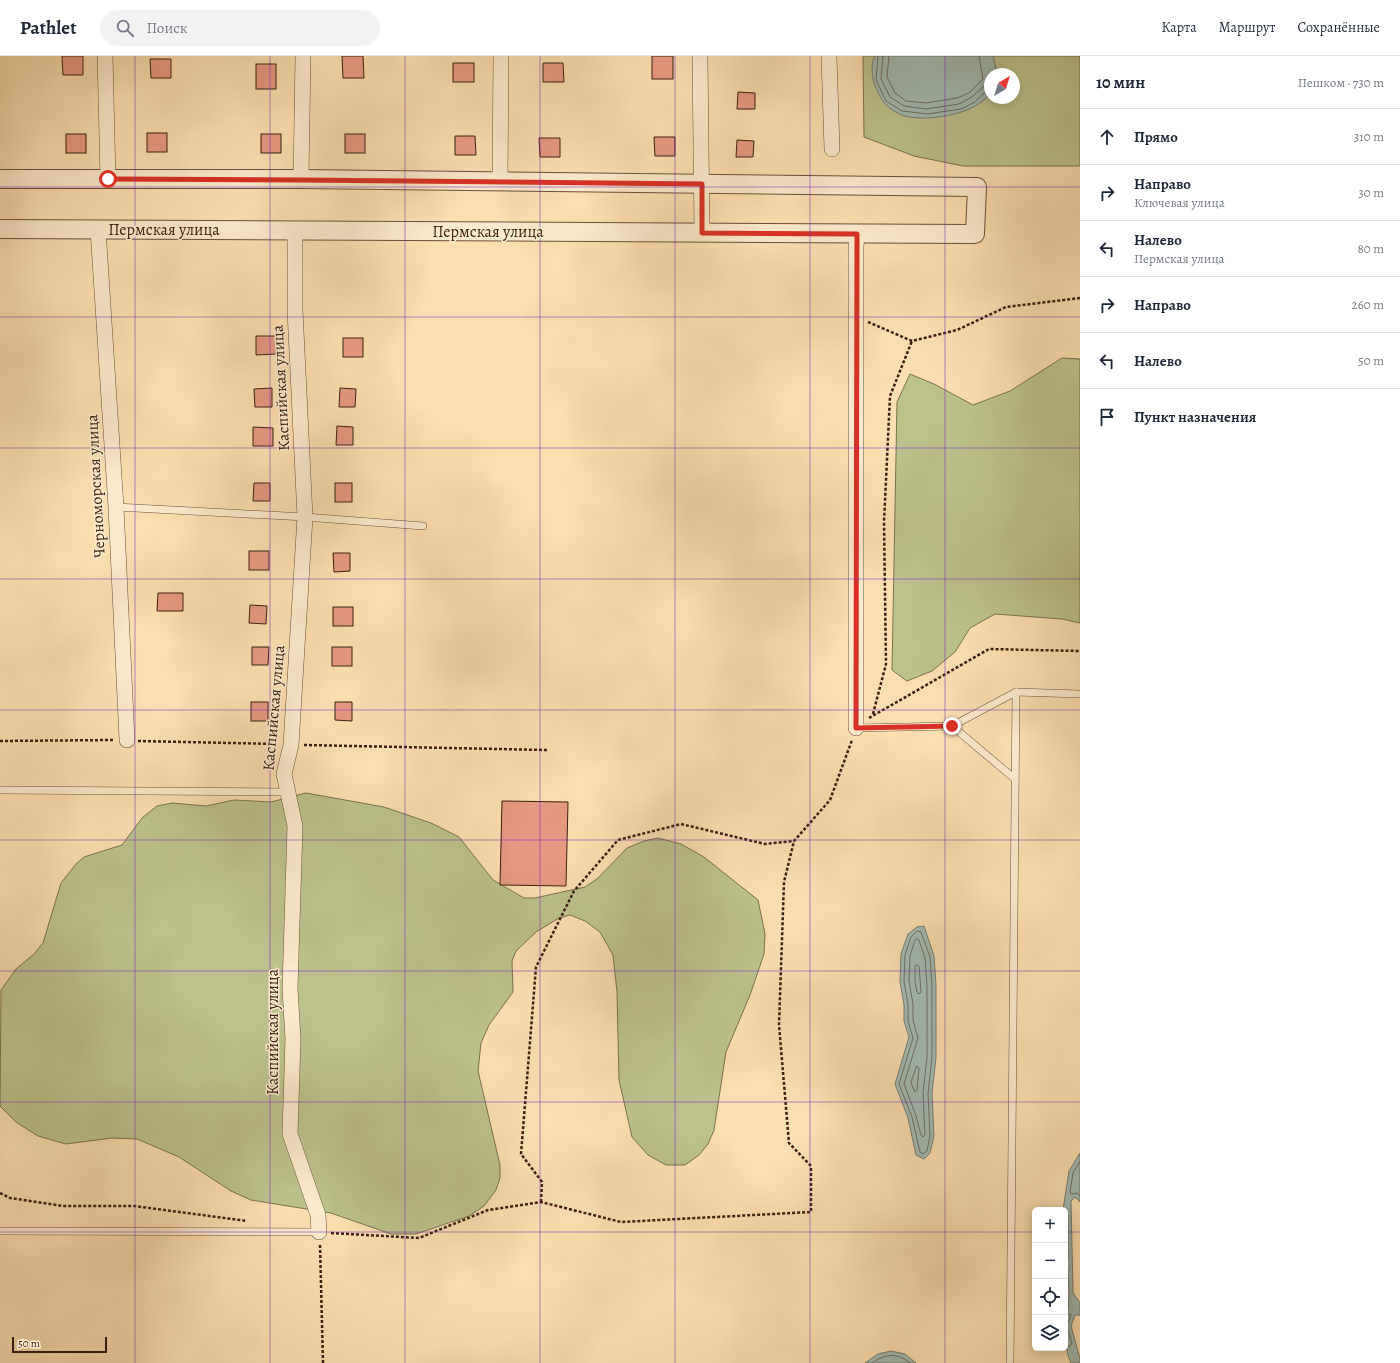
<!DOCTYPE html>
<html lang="ru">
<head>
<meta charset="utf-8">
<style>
  body { margin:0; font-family:Alegreya,serif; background:#f2f2f3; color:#1f2937 }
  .controls { position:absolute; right:12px; bottom:12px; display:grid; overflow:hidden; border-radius:6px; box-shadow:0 2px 10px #0003 }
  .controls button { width:36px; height:36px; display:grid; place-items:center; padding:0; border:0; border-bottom:1px solid #e0e1e3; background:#fff; color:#1f2937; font:20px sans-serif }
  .compass { position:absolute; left:984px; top:12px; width:36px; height:36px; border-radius:50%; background:#fff; box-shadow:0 2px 10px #0003; rotate:38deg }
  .scale { position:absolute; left:12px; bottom:10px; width:95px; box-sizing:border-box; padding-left:4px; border:2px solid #382011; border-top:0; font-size:11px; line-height:14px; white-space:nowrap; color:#382011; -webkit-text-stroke:3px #fdeacc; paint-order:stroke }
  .stop { position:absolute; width:12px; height:12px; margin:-9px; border:3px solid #d93025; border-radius:50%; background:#fff }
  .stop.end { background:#d93025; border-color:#fff; box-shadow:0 1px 4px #0008 }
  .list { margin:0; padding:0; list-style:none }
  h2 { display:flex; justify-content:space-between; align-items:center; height:52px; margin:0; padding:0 16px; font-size:17px }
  h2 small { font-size:13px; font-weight:400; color:#747a83 }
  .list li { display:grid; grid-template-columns:26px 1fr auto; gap:12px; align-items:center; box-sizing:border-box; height:56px; padding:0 16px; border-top:1px solid #e0e1e3 }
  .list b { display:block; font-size:15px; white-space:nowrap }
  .list p { margin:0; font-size:13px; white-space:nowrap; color:#747a83 }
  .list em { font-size:13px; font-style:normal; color:#747a83 }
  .icon { flex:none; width:22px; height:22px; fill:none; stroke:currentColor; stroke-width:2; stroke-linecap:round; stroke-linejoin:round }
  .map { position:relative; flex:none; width:1080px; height:1307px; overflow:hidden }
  header { display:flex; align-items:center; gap:24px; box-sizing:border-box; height:56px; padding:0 20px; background:#fff; border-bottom:1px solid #e0e1e3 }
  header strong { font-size:19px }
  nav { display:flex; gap:22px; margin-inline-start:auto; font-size:14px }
  .search { width:280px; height:36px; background:#f2f2f3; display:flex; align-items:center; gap:10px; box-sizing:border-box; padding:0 14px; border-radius:22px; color:#747a83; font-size:15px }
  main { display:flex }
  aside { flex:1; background:#fff }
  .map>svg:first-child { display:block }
</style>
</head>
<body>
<header>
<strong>Pathlet</strong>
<div class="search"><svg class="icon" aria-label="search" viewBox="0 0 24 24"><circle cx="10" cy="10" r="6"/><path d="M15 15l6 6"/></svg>Поиск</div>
<nav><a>Карта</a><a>Маршрут</a><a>Сохранённые</a></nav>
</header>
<main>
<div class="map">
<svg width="1080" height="1307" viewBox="0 0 1080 1307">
  <rect width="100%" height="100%" fill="#fcdfb1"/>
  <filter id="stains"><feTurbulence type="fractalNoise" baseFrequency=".005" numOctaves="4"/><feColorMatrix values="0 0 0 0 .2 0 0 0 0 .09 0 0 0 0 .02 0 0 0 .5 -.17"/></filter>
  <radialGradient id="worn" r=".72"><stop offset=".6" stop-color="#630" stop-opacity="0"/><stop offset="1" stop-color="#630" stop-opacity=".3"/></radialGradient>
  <g fill="#bdc28d" stroke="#7a714f">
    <polygon points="863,0 875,0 873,4 986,41 990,36 990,42 1014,42 1014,18 997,18 993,0 1080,0 1080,110 963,110 914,100 864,81"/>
    <polygon points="1062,302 1080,303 1080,567 1062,563 995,558 970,572 955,596 932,615 907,625 892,614 897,346 910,318 934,328 973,349 1010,335"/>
    <polygon points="306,737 384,751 431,767 459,781 493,824 524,842 535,842 585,831 597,823 627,792 644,785 658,782 681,788 704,801 758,844 765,878 764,898 750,939 726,996 714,1074 708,1088 699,1099 685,1109 666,1109 648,1099 632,1081 619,1024 617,936 613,899 600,876 585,865 570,859 559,862 536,876 516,895 512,905 513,936 489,969 481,987 478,1015 500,1109 500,1122 496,1134 484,1150 469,1160 416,1178 391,1178 331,1157 251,1144 231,1135 179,1101 137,1083 112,1082 66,1088 38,1080 16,1066 0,1050 1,934 16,913 34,898 43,887 61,827 76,808 84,801 122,789 142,762 157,750 172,747 206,750 234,744 271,746"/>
  </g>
  <g fill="#a1bbb3" stroke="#777d72">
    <path d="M875,0H993L997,18H990C990,23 992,32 990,36C980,59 919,68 900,58C886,52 882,45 876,32C872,23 870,9 875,0Z"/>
    <polygon points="924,870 934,900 936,929 936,1002 932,1037 934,1080 930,1097 924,1103 916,1099 908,1062 895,1028 909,981 904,965 904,949 900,926 901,898 908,878 917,871"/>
    <path d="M1080,1097V1146L1075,1141L1071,1145L1073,1237L1080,1247V1259H1075L1071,1270L1080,1303V1307H1071C1060,1284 1069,1261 1069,1237C1068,1209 1065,1182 1065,1154H1063L1069,1115Z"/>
    <polygon points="891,1295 905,1298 916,1307 865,1307 878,1298"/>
  </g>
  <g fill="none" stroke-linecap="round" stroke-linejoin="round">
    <g stroke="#6c6e62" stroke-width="1">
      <polyline points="878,0 876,24 886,45 902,55 927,58 961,53 975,46 986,35 990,34"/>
      <polyline points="883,0 881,23 890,41 904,50 926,53 959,48 972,41 984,30 990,29"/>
      <polyline points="889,0 887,21 895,37 906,45 926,47 957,42 969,37 983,23 979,0"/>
      <polygon points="918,875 921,876 930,901 932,929 932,1001 928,1037 930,1080 927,1095 923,1098 920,1096 912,1061 899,1028 913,982 908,965 908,949 904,925 905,899 911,881"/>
      <polygon points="917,883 919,884 925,902 927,930 927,1001 923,1037 925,1079 923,1081 921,1079 916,1060 904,1028 918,982 913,964 913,948 909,925 910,900 915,884"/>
      <polygon points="918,909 919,910 921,936 919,938 917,936 915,925 915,910"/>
      <polygon points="917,1010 919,1012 917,1034 915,1036 911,1027"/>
      <polyline points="1080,1105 1073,1117 1070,1136 1071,1138 1077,1137 1080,1140"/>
      <polyline points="1065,1157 1068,1159 1068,1204 1065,1206"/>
      <polyline points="1065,1258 1069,1258 1071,1259 1067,1270 1072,1288 1070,1290 1065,1288"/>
      <path d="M872,1307C885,1298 897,1296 910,1307"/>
    </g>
  </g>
  <g fill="#e79983" stroke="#382011">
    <polygon points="62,0 83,0 83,19 63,19"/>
    <polygon points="342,0 363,0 364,22 343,22"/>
    <rect x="652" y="0" width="21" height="23"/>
    <polygon points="150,3 171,3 171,22 151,22"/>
    <rect x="453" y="7" width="21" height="19"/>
    <polygon points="543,7 563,7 564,26 543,26"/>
    <rect x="256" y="8" width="20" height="25"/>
    <polygon points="738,36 755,37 755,53 737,53"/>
    <rect x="147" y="77" width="20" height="19"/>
    <rect x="66" y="78" width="20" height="19"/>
    <rect x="261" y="78" width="20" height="19"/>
    <rect x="345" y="78" width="20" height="19"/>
    <polygon points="455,80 475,80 476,99 455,99"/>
    <polygon points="654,81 675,81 675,100 655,100"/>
    <polygon points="539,82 560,82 560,101 540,101"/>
    <polygon points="737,84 754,85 753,101 736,101"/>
    <polygon points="256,280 276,280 276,298 256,299"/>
    <rect x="343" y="282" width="20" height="19"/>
    <polygon points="272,332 272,351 255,351 254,333"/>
    <polygon points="340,332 356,333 355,351 339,351"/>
    <polygon points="337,370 353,371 353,389 336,389"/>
    <polygon points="253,371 273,372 273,390 253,390"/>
    <polygon points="254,427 270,427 270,445 253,445"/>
    <rect x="335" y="427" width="17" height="19"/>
    <rect x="249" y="495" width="20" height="19"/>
    <polygon points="333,497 350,497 350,515 334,516"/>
    <polygon points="158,537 183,537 183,555 157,555"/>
    <polygon points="250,549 267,550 266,568 249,567"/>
    <rect x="333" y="551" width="20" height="19"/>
    <polygon points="252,591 269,591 268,609 252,609"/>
    <rect x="332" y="591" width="20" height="19"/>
    <rect x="251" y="646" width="17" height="19"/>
    <polygon points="335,646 352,646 352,665 335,664"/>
    <polygon points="502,745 568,746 566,830 500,829"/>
  </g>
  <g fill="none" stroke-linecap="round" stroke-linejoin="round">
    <g stroke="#695039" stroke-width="8">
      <g id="service">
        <polyline points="116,451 305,461 423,470"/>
        <polyline points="856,672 952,670"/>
        <polyline points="1015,723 952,670 1016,636"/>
        <polyline points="0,734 288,736"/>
        <polyline points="0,1175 319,1176"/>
        <polyline points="1010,1307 1016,636 1080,638"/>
      </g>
    </g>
    <g stroke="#695039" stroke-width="16">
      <g id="minor">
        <polyline points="105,0 108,123"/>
        <polyline points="700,0 702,177"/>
        <polyline points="829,0 832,93"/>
        <polyline points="301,123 303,0"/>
        <polyline points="500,125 501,0"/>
        <polyline points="98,173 116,451 127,684"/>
        <polyline points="295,175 295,254 305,461 291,689 284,718 295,770 290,932 293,983 290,1078 318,1159 319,1176"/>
        <polyline points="856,672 856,191 857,178"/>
      </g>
    </g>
    <g stroke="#695039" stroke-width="20">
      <polyline id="tertiary" points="0,123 301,123 977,131 975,178 0,173"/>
    </g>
    <g stroke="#382011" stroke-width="2.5" stroke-dasharray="3 2" stroke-linecap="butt">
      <polyline points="868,266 912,285 957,274 1006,251 1080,242"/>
      <polyline points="873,658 886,608 884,466 890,340 912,285"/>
      <polyline points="869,662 989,593 1080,595"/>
      <polyline points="0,685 113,684"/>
      <polyline points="138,685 277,688"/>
      <polyline points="304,689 547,694"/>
      <polyline points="0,1137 10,1142 63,1150 134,1150 247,1165"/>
      <polyline points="541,1146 542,1126 521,1098 536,911 574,835 618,784 681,768 765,788 794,785 830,744 852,684"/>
      <polyline points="331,1177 419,1182 488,1154 541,1146 621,1166 811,1156 811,1110 789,1087 779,969 784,826 794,785"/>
      <polyline points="320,1189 323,1307"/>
    </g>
    <use href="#service" stroke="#fdeacc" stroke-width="7"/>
    <use href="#minor" stroke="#fdeacc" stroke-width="15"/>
    <use href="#tertiary" stroke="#fdeacc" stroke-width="18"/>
  </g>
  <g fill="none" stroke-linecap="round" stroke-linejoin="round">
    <polyline stroke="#d93025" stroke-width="5" points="108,123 301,124 702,128 702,177 857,178 856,672 952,670"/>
  </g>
  <path fill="none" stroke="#7b2cbf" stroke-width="1" stroke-opacity="0.55" d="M135,0V1307M270,0V1307M405,0V1307M540,0V1307M675,0V1307M810,0V1307M945,0V1307M0,131H1080M0,261H1080M0,392H1080M0,523H1080M0,654H1080M0,784H1080M0,915H1080M0,1046H1080M0,1176H1035M1065,1176H1080"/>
  <g text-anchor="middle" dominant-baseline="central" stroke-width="3" stroke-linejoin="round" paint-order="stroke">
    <g font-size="16" fill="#382011" stroke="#fdeacc">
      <text x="164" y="174">Пермская улица</text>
      <text x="488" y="176">Пермская улица</text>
      <text transform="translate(281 332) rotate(-93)">Каспийская улица</text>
      <text transform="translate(96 430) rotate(-93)">Черноморская улица</text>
      <text transform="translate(274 652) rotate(-85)">Каспийская улица</text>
      <text transform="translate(273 976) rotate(-90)">Каспийская улица</text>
    </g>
  </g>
  <rect width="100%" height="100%" filter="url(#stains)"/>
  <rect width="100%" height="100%" fill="url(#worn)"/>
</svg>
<div class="controls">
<button>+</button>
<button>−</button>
<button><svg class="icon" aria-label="locate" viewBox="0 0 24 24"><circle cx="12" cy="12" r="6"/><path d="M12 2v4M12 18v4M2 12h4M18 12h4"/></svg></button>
<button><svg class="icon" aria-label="layers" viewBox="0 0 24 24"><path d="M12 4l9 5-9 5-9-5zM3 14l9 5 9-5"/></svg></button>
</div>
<svg class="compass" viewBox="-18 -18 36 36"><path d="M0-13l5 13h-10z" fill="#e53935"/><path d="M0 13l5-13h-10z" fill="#747a83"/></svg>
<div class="scale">50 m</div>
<div class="stop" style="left:108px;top:123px"></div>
<div class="stop end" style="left:952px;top:670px"></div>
</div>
<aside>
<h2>10 мин<small>Пешком · 730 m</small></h2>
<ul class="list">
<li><svg class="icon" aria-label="ahead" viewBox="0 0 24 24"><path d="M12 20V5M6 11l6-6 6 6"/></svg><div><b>Прямо</b></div><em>310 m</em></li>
<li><svg class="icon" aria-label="right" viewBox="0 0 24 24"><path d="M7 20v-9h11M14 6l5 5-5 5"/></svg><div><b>Направо</b><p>Ключевая улица</p></div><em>30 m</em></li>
<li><svg class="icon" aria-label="left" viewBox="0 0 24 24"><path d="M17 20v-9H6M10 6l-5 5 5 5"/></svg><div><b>Налево</b><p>Пермская улица</p></div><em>80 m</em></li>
<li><svg class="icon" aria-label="right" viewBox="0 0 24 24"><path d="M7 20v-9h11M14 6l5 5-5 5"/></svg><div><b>Направо</b></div><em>260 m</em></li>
<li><svg class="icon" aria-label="left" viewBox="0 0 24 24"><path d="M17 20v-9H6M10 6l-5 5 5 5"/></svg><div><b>Налево</b></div><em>50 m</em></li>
<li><svg class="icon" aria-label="arrive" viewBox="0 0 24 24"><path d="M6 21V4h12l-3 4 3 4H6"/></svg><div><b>Пункт назначения</b></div></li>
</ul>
</aside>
</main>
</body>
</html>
